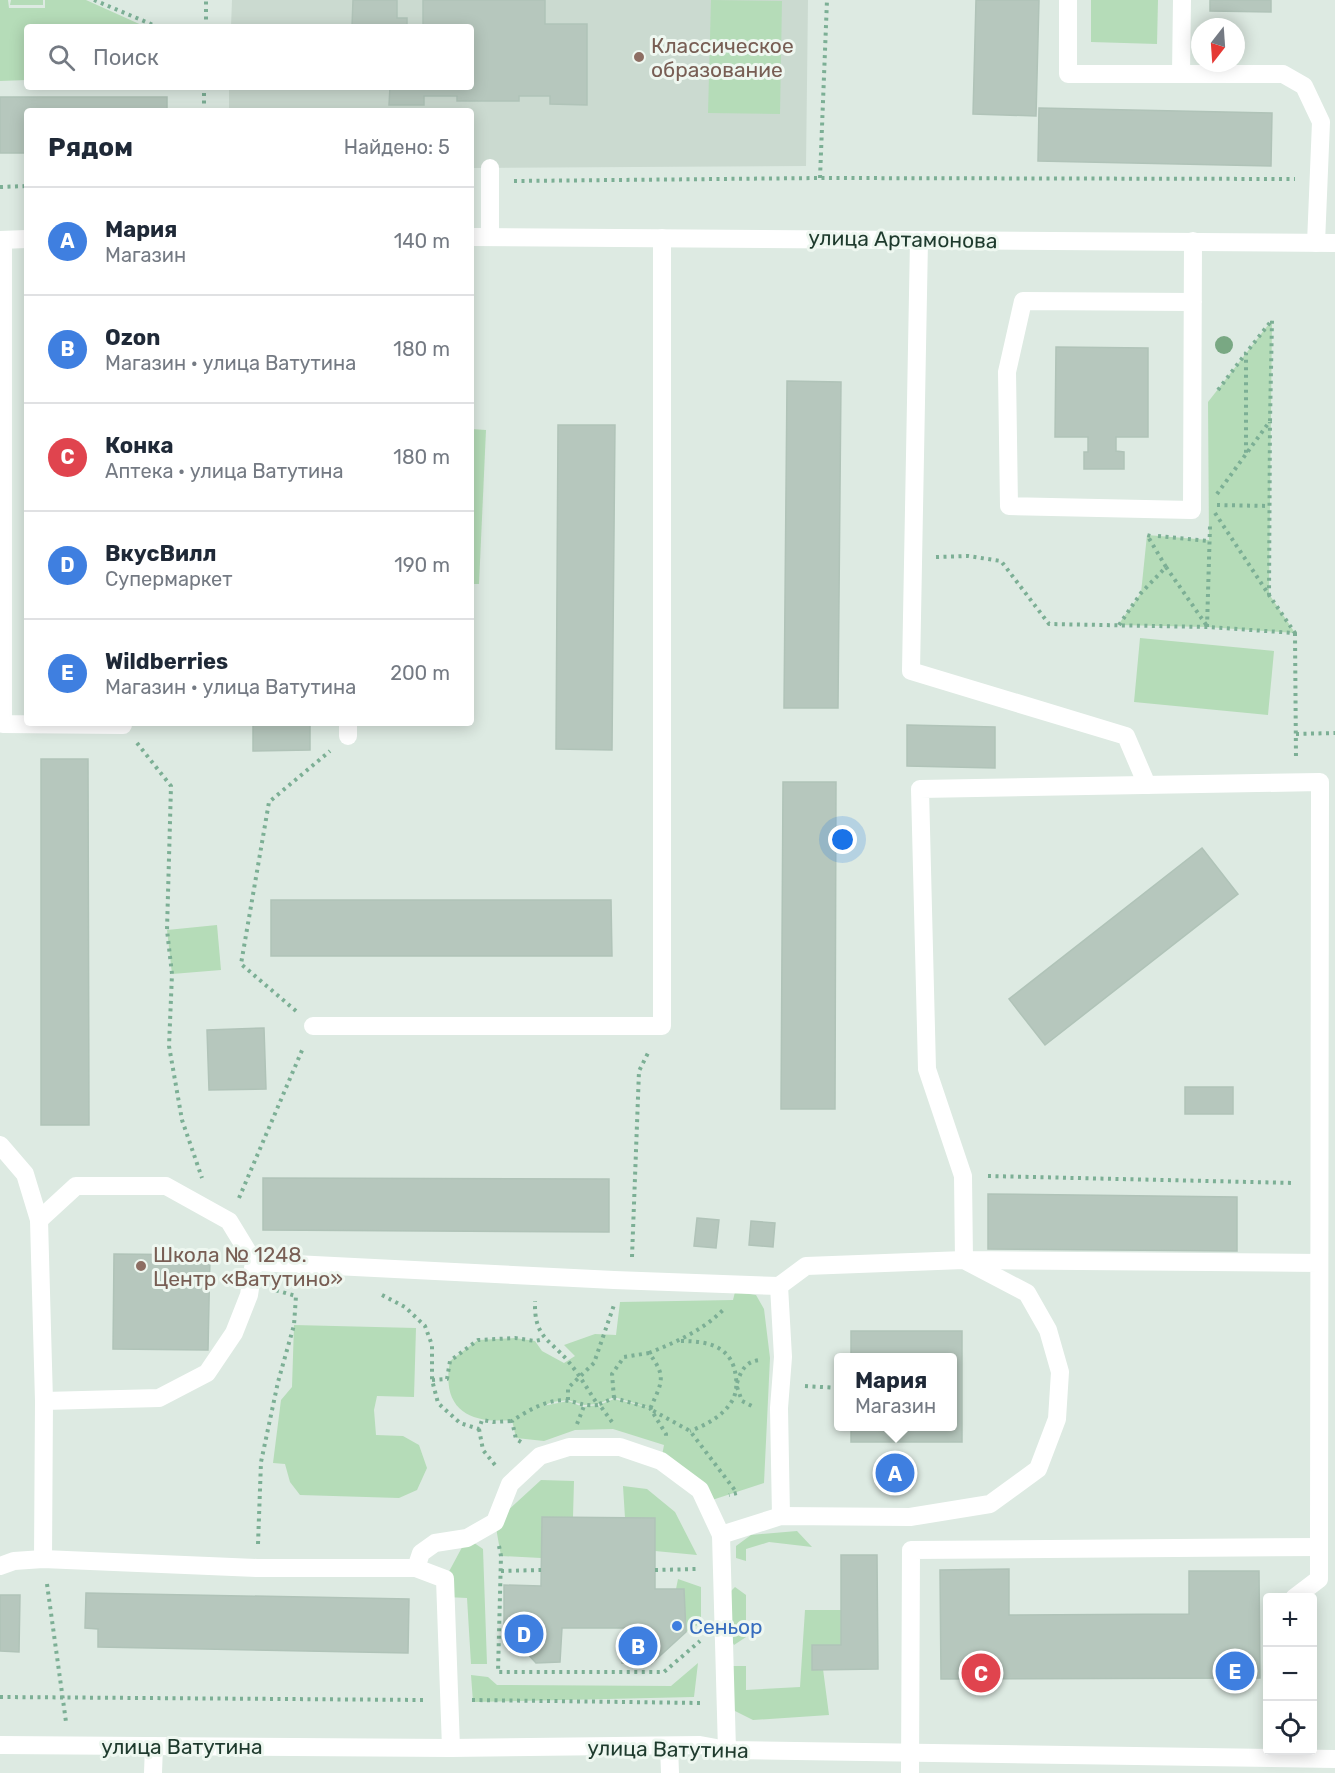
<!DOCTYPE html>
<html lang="ru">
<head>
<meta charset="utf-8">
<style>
  body { margin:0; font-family:Rubik,sans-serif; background:#f2f2f3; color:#1f2937 }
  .controls { position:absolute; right:18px; bottom:18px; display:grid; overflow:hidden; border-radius:6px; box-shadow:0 3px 15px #0003 }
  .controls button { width:54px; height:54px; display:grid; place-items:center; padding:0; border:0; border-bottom:2px solid #e0e1e3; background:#fff; color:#1f2937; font:30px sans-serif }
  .compass { position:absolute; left:1191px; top:18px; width:54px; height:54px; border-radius:50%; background:#fff; box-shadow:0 3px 15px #0003; rotate:197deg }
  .you { position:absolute; left:843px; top:840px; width:21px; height:21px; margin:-15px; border:4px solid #fff; border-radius:50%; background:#1a73e8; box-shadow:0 0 0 9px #1a73e833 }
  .badge { display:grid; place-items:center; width:39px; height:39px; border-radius:50%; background:#ea580c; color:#fff; font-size:20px; font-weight:700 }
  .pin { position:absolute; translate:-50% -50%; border:3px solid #fff; box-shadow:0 2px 6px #0006 }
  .popup { position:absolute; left:834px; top:1353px; width:123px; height:78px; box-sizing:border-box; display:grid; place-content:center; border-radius:6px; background:#fff; filter:drop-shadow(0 2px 4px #0005); font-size:20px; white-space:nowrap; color:#747a83 }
  .popup b { font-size:22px; color:#1f2937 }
  .popup::after { content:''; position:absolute; left:50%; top:100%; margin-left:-12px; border:12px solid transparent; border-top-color:#fff }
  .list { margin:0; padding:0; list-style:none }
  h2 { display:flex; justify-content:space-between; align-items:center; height:78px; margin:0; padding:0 24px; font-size:26px }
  h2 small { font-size:20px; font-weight:400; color:#747a83 }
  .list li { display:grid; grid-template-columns:39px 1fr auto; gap:18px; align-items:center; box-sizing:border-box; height:108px; padding:0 24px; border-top:2px solid #e0e1e3 }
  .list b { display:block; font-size:22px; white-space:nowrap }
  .list p { margin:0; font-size:20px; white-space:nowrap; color:#747a83 }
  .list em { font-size:20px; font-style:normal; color:#747a83 }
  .icon { flex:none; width:33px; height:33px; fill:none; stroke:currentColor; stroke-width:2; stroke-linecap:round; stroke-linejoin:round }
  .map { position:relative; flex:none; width:1335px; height:1773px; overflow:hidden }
  .search { position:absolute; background:#fff; box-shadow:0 3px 15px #0003; left:24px; top:24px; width:450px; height:66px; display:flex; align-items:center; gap:15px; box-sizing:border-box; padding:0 21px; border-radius:6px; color:#747a83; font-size:22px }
  .panel { position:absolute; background:#fff; box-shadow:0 3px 15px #0003; left:24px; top:108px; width:450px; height:618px; border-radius:6px }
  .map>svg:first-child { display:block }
</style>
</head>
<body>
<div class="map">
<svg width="1335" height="1773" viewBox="0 0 1335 1773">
  <rect width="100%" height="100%" fill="#ddeae2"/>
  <polygon fill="#cbdad0" points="232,0 808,0 806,166 471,168 471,111 229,111 229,87 471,87 471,27 231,27"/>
  <g fill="#b5dcb8" fill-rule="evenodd">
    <polygon points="0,0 8,0 9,8 45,8 45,0 86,0 146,27 27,27 27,80 0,81"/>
    <polygon points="11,0 43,0 43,5 10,5"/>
    <polygon points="711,0 782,1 780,114 708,113"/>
    <polygon points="1091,0 1158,0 1157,44 1091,42"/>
    <polygon points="1272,320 1269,594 1295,633 1207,627 1118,625 1141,593 1147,535 1209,540 1208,402"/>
    <polygon points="471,429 486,430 479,584 471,584"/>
    <polygon points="1140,638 1274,651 1268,715 1134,702"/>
    <polygon points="217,925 221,970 172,974 167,930"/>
    <path d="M735,1292L756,1295L764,1309L770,1358L764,1483L706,1502L661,1461L664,1445L613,1429L575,1430L544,1441L516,1438L512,1420C469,1424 441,1409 450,1361L478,1340L515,1338L535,1341L542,1351L564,1363L575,1356L564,1345L595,1334L616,1335L620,1302L733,1300ZM614,1397L651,1408L614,1399L599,1405L603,1412L598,1405L583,1407L568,1401L543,1406L552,1402L568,1400L584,1405L598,1404Z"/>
    <polygon points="294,1325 416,1328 414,1397 377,1396 374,1410 376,1435 403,1436 419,1445 427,1468 417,1490 399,1498 300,1495 290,1482 285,1464 273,1463 281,1400 292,1387"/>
    <polygon points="541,1480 574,1481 573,1517 542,1517 541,1558 501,1556 495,1522"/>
    <polygon points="623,1486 647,1489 675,1512 697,1555 655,1551 655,1518 625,1518"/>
    <polygon points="797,1531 812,1547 769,1542 746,1549 746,1561 736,1558 736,1546 751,1535"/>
    <polygon points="467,1538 483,1549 487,1664 471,1664 467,1598 446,1597 445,1579"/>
    <polygon points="678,1579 701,1587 701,1623 686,1632 684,1589 676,1589"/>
    <polygon points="735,1587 746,1595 746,1637 734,1645 728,1633 730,1592"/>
    <polygon points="805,1610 841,1610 841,1645 812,1645 812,1669 823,1669 829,1715 753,1720 733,1710 731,1666 746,1666 746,1690 800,1687"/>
    <polygon points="698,1663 694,1697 473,1702 471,1675 488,1677 497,1685 671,1686"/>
  </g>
  <g fill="#b6c7bd" stroke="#b0c3b8" stroke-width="1.5">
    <polygon points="353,0 397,0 397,18 407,18 407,25 423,25 423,0 545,0 545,24 587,24 587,105 550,104 550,96 519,96 519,101 457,101 457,96 424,96 424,105 389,105 390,87 471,87 471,27 352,27"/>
    <polygon points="976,0 1039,0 1036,116 973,114"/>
    <polygon points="1210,0 1271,0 1271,12 1210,11"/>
    <polygon points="0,97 167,97 167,111 27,111 27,153 0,153"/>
    <polygon points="1039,108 1272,113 1271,166 1038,161"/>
    <polygon points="1056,347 1148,348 1148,437 1116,437 1116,451 1124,452 1124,469 1084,469 1084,452 1088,452 1088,437 1055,437"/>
    <polygon points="787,381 841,382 838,708 784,708"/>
    <polygon points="558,425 615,425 612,750 556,749"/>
    <polygon points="253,723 310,723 310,750 253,751"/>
    <polygon points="907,725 995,727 995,768 907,766"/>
    <polygon points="41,759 88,759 89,1125 41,1125"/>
    <polygon points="783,782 836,782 835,1109 781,1109"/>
    <polygon points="1202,848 1238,894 1045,1045 1009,999"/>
    <polygon points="271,900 611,900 612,956 271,956"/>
    <polygon points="264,1028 266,1089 209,1090 207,1030"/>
    <rect x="1185" y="1087" width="48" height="27"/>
    <polygon points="263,1178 609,1179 609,1232 263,1230"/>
    <polygon points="988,1194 1237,1197 1237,1251 988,1249"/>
    <polygon points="697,1218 719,1220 716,1248 694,1246"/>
    <polygon points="751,1221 775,1223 773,1247 749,1245"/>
    <polygon points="114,1254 210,1255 208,1350 113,1349"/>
    <polygon points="851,1331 962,1331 962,1442 851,1442 851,1426 952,1426 952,1358 851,1358"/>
    <polygon points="542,1517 655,1518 655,1589 684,1589 686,1632 651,1664 622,1663 626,1628 562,1628 560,1662 536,1663 504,1628 504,1585 541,1586"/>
    <polygon points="841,1555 877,1555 878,1669 812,1670 812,1645 841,1645"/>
    <polygon points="1009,1569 1009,1615 1189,1614 1189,1571 1259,1571 1260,1678 941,1679 940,1570"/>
    <polygon points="86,1593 409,1599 408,1653 98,1647 98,1629 85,1628"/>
    <polygon points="0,1595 20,1595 19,1652 0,1651"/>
  </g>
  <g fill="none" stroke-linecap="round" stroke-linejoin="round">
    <g stroke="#7caf95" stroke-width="4" stroke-dasharray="3 4.5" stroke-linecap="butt">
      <polyline points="94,0 158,27"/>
      <polyline points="206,27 206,0"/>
      <polyline points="204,111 204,87"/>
      <polyline points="820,178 827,0"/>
      <polyline points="514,181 820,178 1295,179"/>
      <polyline points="0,187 27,186"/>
      <polyline points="1218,390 1246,353"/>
      <polyline points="1217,494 1270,421 1272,320 1246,353 1246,454"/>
      <polyline points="1217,505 1269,506"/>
      <polyline points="1215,513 1269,595 1270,422"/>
      <polyline points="1158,536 1209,541"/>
      <polyline points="936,557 968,556 1001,561 1049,624 1207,627 1295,633 1269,595"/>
      <polyline points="1166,567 1207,626"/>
      <polyline points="1119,625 1141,593 1166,567 1147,535 1151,536"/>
      <polyline points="1207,627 1210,526"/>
      <polyline points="1295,633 1296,759"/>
      <polyline points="1296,734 1335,733"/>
      <polyline points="137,743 171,786 167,930 172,974 169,1046 182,1120 202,1178"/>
      <polyline points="296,1011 241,964 269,802 330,751"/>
      <polyline points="988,1176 1295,1183"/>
      <polyline points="239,1198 303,1048"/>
      <polyline points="632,1257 639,1071 649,1051"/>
      <polyline points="382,1295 405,1307 425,1326 432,1345 432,1380 438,1403 460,1423 479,1429 482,1420 493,1422 512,1421"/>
      <path d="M681,1341C708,1341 733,1346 736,1378C737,1385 736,1395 732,1401C723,1416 706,1425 690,1431"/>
      <path d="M649,1353C676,1342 704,1330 725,1308"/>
      <polyline points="432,1380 447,1379 450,1361 478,1340 515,1338 535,1341 544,1339"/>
      <path d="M737,1383C741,1371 745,1362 759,1360"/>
      <polyline points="805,1386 838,1388"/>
      <polyline points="737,1387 742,1401 754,1407"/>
      <path d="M614,1398L612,1374L624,1357L649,1353C667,1377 662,1382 650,1409L690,1431L737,1493L729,1495"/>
      <polyline points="568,1400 568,1388 594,1363 614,1305"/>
      <polyline points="612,1422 599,1404 614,1398 650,1408 666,1434 666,1437"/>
      <polyline points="577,1424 584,1406"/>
      <polyline points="479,1429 483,1450 495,1465"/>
      <path d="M521,1442L516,1439L512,1421C527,1411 550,1397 570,1401C582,1404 584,1406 598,1405C588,1390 579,1374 568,1361C548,1338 534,1337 535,1301"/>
      <polyline points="258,1544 261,1462 278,1382 294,1325 296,1296 275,1290"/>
      <polyline points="499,1546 501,1556 498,1672 664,1672 700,1641"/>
      <polyline points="655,1570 697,1569"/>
      <polyline points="501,1571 541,1570"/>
      <polyline points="47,1584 66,1722"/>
      <polyline points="0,1697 425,1700"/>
      <polyline points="472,1700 701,1703"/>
    </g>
    <g stroke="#fff" stroke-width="18">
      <polyline points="1068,0 1068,74 1181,74"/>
      <polyline points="1182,0 1181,74 1283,74 1304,86 1321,122 1316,243"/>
      <polyline points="490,168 490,237"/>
      <polyline points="471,237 1335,243"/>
      <polyline points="0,240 27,239"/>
      <polyline points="3,240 3,724 123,725"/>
      <polyline points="919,240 911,671 1126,736 1147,785"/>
      <polyline points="1193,241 1192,510 1009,506 1007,372 1023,301 1193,302"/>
      <polyline points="348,736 348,723"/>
      <polyline points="313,1026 662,1026 662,238"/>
      <polyline points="0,1145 25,1174 39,1220 44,1401 43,1559"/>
      <polyline points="39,1220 76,1186 166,1186 229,1221 254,1262 249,1295 234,1333 207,1373 159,1398 44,1401"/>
      <polyline points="254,1262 614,1280 779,1286 806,1266 964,1260 1027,1293 1048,1330 1060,1372 1057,1419 1038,1469 990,1504 910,1517 781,1516 721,1535"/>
      <polyline points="779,1286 783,1357 779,1408 781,1516"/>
      <polyline points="0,1566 14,1561 43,1559 257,1568 416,1568 445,1579 451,1748"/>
      <polyline points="416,1568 421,1553 435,1543 467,1538 495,1522 510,1484 540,1456 569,1447 620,1447 661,1461 700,1490 721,1535 727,1750"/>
      <polyline points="1294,1598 1319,1579 1319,1547 1320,782 920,789 927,1069 963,1176 964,1260 1319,1263"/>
      <polyline points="0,1745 451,1748 700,1745 727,1750 1335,1759"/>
      <polyline points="669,1746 670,1773"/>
      <polyline points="153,1773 154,1746"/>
      <polyline points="910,1773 911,1550 1319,1547"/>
    </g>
  </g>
  <circle fill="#79a883" cx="1224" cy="345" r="9"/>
  <g fill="#8d6e63" stroke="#eef7f0" stroke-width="2">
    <circle cx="639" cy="57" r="6"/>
    <circle cx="141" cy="1266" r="6"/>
  </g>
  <circle fill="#3f7fe0" stroke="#eef7f0" stroke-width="2" cx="677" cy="1626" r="6"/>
  <g text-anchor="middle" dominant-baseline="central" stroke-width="6" stroke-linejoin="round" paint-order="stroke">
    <g font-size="21" fill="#785e54" stroke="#eef7f0" text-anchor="start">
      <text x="651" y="45">Классическое<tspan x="651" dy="24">образование</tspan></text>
      <text x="153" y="1254">Школа № 1248.<tspan x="153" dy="24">Центр «Ватутино»</tspan></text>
    </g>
    <g font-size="21" fill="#1e3a2d" stroke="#eef7f0">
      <text transform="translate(903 239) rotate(1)">улица Артамонова</text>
      <text x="182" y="1746">улица Ватутина</text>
      <text transform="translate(668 1749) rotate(1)">улица Ватутина</text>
    </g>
    <g font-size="21" fill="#366cbe" stroke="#eef7f0" text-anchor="start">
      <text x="689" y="1626">Сеньор</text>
    </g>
  </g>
</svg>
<div class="controls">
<button>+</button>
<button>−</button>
<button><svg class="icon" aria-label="locate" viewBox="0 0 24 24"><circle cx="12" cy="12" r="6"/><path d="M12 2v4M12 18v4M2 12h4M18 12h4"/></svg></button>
</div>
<svg class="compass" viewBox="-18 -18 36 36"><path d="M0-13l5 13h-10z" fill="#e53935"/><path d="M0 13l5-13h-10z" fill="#747a83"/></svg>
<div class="you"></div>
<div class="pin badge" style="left:895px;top:1473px;background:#3f7fe0">A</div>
<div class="popup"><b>Мария</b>Магазин</div>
<div class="pin badge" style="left:638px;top:1646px;background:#3f7fe0">B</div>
<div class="pin badge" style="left:981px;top:1673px;background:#e0444e">C</div>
<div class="pin badge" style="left:524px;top:1634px;background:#3f7fe0">D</div>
<div class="pin badge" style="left:1235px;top:1671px;background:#3f7fe0">E</div>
<div class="search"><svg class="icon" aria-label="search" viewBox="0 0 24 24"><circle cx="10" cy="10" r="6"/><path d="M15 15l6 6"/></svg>Поиск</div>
<section class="panel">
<h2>Рядом<small>Найдено: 5</small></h2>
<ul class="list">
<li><span class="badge" style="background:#3f7fe0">A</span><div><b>Мария</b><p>Магазин</p></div><em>140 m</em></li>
<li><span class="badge" style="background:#3f7fe0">B</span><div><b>Ozon</b><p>Магазин · улица Ватутина</p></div><em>180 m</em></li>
<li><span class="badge" style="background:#e0444e">C</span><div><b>Конка</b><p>Аптека · улица Ватутина</p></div><em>180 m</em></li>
<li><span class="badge" style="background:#3f7fe0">D</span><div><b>ВкусВилл</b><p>Супермаркет</p></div><em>190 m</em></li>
<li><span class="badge" style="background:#3f7fe0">E</span><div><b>Wildberries</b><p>Магазин · улица Ватутина</p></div><em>200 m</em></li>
</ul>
</section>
</div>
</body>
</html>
